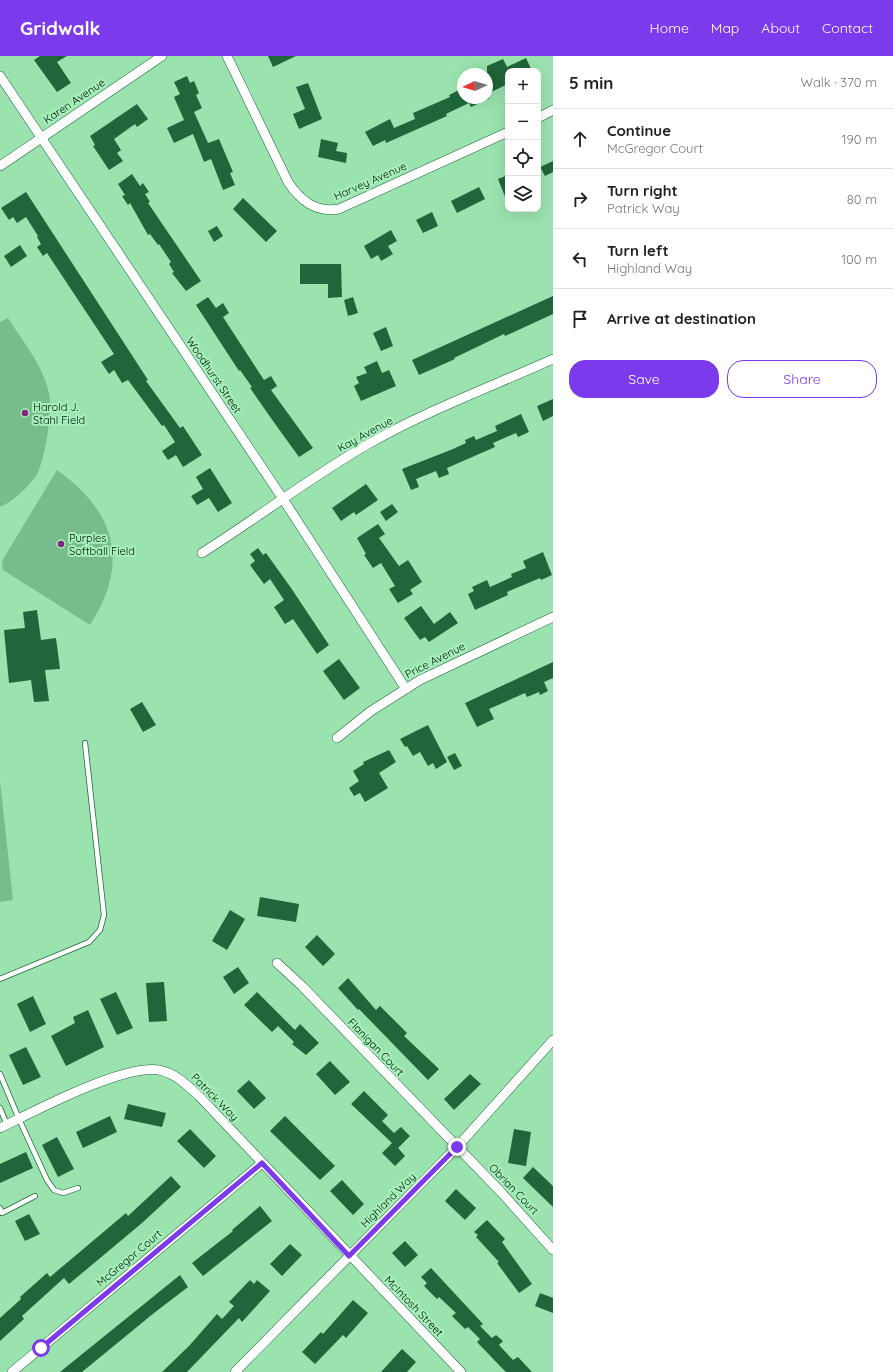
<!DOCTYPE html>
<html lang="en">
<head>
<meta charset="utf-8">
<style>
  body { margin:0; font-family:Quicksand,sans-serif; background:#f6f6f6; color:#202124 }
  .controls { position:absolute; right:12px; top:12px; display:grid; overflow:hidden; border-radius:8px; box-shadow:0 4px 16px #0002 }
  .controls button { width:36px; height:36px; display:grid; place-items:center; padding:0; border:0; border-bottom:1px solid #e0e0e0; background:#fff; color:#202124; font:20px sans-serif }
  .compass { position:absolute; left:457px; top:12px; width:36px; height:36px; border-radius:50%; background:#fff; box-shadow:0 4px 16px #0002; rotate:266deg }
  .stop { position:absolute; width:12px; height:12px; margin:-9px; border:3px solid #7c3aed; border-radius:50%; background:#fff }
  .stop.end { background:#7c3aed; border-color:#fff; box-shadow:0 1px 4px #0008 }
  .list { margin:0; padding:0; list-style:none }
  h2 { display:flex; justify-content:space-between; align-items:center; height:52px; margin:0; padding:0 16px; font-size:17px }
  h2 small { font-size:13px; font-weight:400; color:#757577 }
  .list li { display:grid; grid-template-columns:26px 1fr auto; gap:12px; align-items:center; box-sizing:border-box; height:60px; padding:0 16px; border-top:1px solid #e0e0e0 }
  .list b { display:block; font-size:15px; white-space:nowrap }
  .list p { margin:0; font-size:13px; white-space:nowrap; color:#757577 }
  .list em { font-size:13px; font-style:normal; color:#757577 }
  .actions { display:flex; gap:8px; padding:12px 16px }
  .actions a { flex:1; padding:9px 0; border:1px solid #7c3aed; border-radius:16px; text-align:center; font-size:14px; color:#7c3aed }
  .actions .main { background:#7c3aed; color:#fff }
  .icon { flex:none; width:22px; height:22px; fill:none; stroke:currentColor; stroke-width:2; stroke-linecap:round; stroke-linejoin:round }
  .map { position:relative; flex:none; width:553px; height:1316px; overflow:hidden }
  header { display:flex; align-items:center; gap:24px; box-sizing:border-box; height:56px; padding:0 20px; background:#7c3aed; color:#fff }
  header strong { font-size:19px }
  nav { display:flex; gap:22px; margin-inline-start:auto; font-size:14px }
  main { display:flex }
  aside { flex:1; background:#fff }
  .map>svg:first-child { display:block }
</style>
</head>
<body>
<header>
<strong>Gridwalk</strong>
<nav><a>Home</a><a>Map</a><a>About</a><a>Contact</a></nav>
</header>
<main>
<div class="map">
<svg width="553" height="1316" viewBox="0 0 553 1316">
  <rect width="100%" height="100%" fill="#9ae3ae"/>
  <g fill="#77bd8b">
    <path d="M8,262C23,286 43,309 49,337C53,353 45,406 36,420C27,432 14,445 0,451V266Z"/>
    <path d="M57,414C116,456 130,507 90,569L3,514L2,505Z"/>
    <polygon points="0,725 13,844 0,846"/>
  </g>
  <g fill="#1f673a">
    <polygon points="40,0 67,0 57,6 71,27 57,36 34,4"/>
    <polygon points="268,0 296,0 273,11"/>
    <polygon points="526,2 532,15 508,15 508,28 487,38 487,10 503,3 507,11"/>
    <polygon points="187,20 190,27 194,25 199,37 196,39 202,52 194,56 208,87 219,83 233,116 230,117 235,129 223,134 211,103 204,106 193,78 174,87 167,72 184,64 174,41 180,38 174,26"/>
    <polygon points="308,27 322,63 299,73 293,58 305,53 296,31"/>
    <polygon points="463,32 463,42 490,42 471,51 469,47 446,58 447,60 386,87 385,84 373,90 365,76 390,63 394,72 415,63 413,57 450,41 449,39"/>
    <polygon points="137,48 148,63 137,71 135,68 114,83 121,94 117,97 123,105 109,114 93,90 95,89 90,80"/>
    <polygon points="321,83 338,87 336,95 347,97 346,107 318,101"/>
    <polygon points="553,105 553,116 545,120 540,111"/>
    <polygon points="132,118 140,130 143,127 149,136 145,138 150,146 148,147 201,225 186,235 172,217 174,216 169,208 171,206 159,188 158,189 150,178 148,179 130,147 128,149 122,140 125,139 118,128"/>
    <polygon points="508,119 508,148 498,123"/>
    <polygon points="479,131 485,143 457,157 451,145"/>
    <polygon points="26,136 148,324 146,325 180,372 183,370 202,399 183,411 176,399 168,404 162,395 175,386 164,369 162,370 128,324 122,327 114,314 109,318 101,306 114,298 47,197 43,200 37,191 41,188 37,181 38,180 26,161 17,167 13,161 9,164 1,152"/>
    <polygon points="243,142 277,175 266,186 233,153"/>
    <polygon points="432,156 438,170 423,177 416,164"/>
    <polygon points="217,170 223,180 214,186 208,175"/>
    <polygon points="391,174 397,185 388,190 393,198 381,205 378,199 371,203 364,190"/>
    <polygon points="20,189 27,200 11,211 4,200"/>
    <polygon points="300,208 341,208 342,241 328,242 328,228 300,228"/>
    <polygon points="553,240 553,258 505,280 504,278 454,302 455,303 419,319 412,304"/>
    <polygon points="208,241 216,252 223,247 229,257 223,261 264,324 271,320 277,330 271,334 313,392 299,401 273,365 250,332 252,331 240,314 239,315 196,249"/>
    <polygon points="353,241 358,257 348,260 344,244"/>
    <polygon points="386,271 393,290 381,295 373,277"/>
    <polygon points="377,305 382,317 389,314 396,330 361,345 354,330 359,327 356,321 367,317 364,311"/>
    <polygon points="553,343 553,360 543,365 537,350"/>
    <polygon points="521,358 529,376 518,381 516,377 493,387 495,391 447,412 449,418 439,422 436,415 416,423 419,431 411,434 402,413 453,393 466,387 465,384 474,380 476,384 497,375 495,370"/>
    <polygon points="210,412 232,447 218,456 209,442 197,449 191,440 203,433 196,421"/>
    <polygon points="366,428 378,444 356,459 354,456 341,465 332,452"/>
    <polygon points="392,448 398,456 386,465 380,456"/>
    <polygon points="378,468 385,478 379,482 399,510 408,504 422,526 410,534 413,538 398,547 389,533 395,530 381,507 373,512 364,499 366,498 357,482"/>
    <polygon points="258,492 263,499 266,497 291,532 329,589 317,598 293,563 285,568 274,551 284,544 270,523 264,528 250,509 255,505 250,498"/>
    <polygon points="543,496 552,519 541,524 540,522 507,536 508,539 475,554 468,538 474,535 472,531 487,524 490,531 512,521 511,518 526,512 523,505"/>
    <polygon points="421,550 434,568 450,556 458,567 429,586 425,581 420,584 404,562"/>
    <polygon points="37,554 41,584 56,582 60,613 45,614 49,645 34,646 31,624 9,627 4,574 25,572 23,556"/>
    <polygon points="339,603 360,632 344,644 323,615"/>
    <polygon points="553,606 553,622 544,626 548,635 540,639 539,636 527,641 525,637 489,653 494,663 477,671 465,647"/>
    <polygon points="142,646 156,669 143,676 130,653"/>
    <polygon points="428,669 447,706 436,713 433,707 428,710 420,696 413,700 407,690 405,691 400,683"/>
    <polygon points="389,694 396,706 379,717 388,732 365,746 360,737 354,740 349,732 359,725 353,715 364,708 363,706"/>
    <polygon points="455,697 462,710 454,714 447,701"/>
    <polygon points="260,841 299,848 296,866 257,860"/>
    <polygon points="230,854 245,863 227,894 212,885"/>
    <polygon points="317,879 335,898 323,910 305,891"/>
    <polygon points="238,911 249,927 234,938 223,921"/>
    <polygon points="348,922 376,954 380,950 407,977 404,980 439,1013 428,1024 359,953 358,954 338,932"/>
    <polygon points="164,926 167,965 149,966 146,927"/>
    <polygon points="116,936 133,972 117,979 100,943"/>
    <polygon points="257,936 295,974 300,968 319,987 306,999 292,988 294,986 278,970 272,976 244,949"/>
    <polygon points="33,940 46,968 30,976 17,948"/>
    <polygon points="88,954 104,991 66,1010 51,980 75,967 73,961"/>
    <polygon points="26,991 41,1021 23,1029 9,999"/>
    <polygon points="330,1005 350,1026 335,1039 316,1018"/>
    <polygon points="470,1018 481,1028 454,1054 444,1043"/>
    <polygon points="249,1024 266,1042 254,1053 237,1035"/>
    <polygon points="364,1035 388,1059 382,1065 394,1077 401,1071 410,1080 398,1092 405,1100 395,1110 382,1097 392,1087 351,1048"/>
    <polygon points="128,1048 166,1057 162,1071 124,1063"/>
    <polygon points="110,1060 117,1076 83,1092 76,1076"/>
    <polygon points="285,1060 335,1110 320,1124 270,1075"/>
    <polygon points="190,1073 216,1100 204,1112 177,1085"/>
    <polygon points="514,1073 531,1076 526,1110 508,1107"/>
    <polygon points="57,1081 74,1113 58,1121 42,1089"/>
    <polygon points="26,1096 33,1112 0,1127 0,1108"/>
    <polygon points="533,1111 553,1130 553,1151 523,1122"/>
    <polygon points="171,1120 181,1131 142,1167 69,1228 64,1222 22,1260 24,1263 0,1285 0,1262 21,1243 20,1241 47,1217 50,1221 126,1157 128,1160"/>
    <polygon points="342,1124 364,1148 353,1159 330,1135"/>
    <polygon points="456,1133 476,1152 465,1164 445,1145"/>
    <polygon points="260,1150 272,1165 203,1220 192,1207 233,1175 232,1174"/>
    <polygon points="29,1158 40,1178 25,1185 15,1165"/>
    <polygon points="487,1164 505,1183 502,1186 532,1228 519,1237 497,1207 499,1206 476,1181 478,1179 474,1176"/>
    <polygon points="405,1185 418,1199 405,1211 392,1197"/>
    <polygon points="290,1188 302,1199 282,1220 270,1208"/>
    <polygon points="431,1212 483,1268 480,1270 492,1282 496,1279 503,1285 499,1289 513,1304 518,1301 532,1316 506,1316 499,1309 477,1286 480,1283 468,1271 465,1273 452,1260 456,1257 439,1241 437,1243 424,1230 427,1227 421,1221"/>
    <polygon points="180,1219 188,1231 154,1257 82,1316 60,1316"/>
    <polygon points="250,1224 254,1228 257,1224 270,1235 242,1266 239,1262 187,1316 162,1316 189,1290 217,1258 222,1263 234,1250 229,1246"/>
    <polygon points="540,1237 553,1242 553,1257 535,1250"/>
    <polygon points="353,1244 368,1257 346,1282 343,1279 315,1308 302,1296 321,1276 323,1278"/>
    <polygon points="402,1293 416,1306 407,1316 381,1316"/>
  </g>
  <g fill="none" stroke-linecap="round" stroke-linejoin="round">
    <g stroke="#1c6739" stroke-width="6">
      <g id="service">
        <polyline points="0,923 89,886 100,874 104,859 85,687"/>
        <polyline points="0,1018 19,1063 47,1124 54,1134 63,1137 78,1132"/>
        <polyline points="0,1052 7,1069"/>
        <polyline points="0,1152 2,1157 35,1140"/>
      </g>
    </g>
    <g stroke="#1c6739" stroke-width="10">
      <g id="minor">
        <path d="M227,0L288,126C300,144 315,157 339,153L508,76"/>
        <polyline points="0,20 283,443 406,633"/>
        <polyline points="538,62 553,54"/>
        <polyline points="0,110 162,0"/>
        <path d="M202,497C259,461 312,420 370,387C428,354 493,330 553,303"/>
        <polyline points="337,682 371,655 420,624 553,561"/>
        <polyline points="277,907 302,930 500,1135 553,1194"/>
        <path d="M0,1072C35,1055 123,1008 159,1014C175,1017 187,1029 199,1040L461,1316"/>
        <polyline points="12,1316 262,1107"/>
        <polyline points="235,1316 457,1091 553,984"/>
      </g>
    </g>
    <use href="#service" stroke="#fff" stroke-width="4.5"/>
    <use href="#minor" stroke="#fff" stroke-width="9"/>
  </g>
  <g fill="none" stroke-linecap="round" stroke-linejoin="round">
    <polyline stroke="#7c3aed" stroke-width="5" points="41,1292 262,1107 349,1200 457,1091"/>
  </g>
  <g fill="#8e2083" stroke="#a7f0bb" stroke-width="1.5">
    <circle cx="25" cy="357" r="4"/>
    <circle cx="61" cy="488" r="4"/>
  </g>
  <g text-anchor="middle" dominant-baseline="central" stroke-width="4" stroke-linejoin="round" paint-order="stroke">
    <g font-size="11" fill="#001605" stroke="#a7f0bb">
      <text transform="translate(74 45) rotate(-34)">Karen Avenue</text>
      <text transform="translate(370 125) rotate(-24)">Harvey Avenue</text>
      <text transform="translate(214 319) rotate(56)">Woodhurst Street</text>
      <text transform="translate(365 378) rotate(-29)">Kay Avenue</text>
      <text transform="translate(435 604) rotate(-27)">Price Avenue</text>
      <text transform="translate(376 991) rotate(46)">Flanigan Court</text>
      <text transform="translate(215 1041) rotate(45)">Patrick Way</text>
      <text transform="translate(514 1133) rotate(46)">Obrian Court</text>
      <text transform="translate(388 1144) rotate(-45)">Highland Way</text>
      <text transform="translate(129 1202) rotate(-40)">McGregor Court</text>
      <text transform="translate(414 1250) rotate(46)">McIntosh Street</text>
    </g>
    <g font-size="11" fill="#001605" stroke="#a7f0bb" text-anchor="start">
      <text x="33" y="351">Harold J.<tspan x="33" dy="13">Stahl Field</tspan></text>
      <text x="69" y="482">Purples<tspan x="69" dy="13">Softball Field</tspan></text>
    </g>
  </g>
</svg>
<div class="controls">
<button>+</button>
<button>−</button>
<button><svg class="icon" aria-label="locate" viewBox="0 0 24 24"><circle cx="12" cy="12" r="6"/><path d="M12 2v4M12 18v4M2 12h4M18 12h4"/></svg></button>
<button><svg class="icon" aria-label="layers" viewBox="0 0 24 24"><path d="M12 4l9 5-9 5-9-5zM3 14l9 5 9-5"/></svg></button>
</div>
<svg class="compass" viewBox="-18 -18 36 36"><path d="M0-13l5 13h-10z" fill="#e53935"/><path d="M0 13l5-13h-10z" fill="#757577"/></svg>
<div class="stop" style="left:41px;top:1292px"></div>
<div class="stop end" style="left:457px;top:1091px"></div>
</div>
<aside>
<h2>5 min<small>Walk · 370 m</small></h2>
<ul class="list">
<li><svg class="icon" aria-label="ahead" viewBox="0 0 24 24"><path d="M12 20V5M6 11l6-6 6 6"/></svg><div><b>Continue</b><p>McGregor Court</p></div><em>190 m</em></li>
<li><svg class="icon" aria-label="right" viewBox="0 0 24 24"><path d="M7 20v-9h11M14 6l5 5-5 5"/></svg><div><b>Turn right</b><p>Patrick Way</p></div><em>80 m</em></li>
<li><svg class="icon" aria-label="left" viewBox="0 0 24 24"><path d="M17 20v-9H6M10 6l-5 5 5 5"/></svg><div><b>Turn left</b><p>Highland Way</p></div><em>100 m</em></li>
<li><svg class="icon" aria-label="arrive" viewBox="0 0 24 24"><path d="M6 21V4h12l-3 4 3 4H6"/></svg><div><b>Arrive at destination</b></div></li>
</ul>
<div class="actions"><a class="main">Save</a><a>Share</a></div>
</aside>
</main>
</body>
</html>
